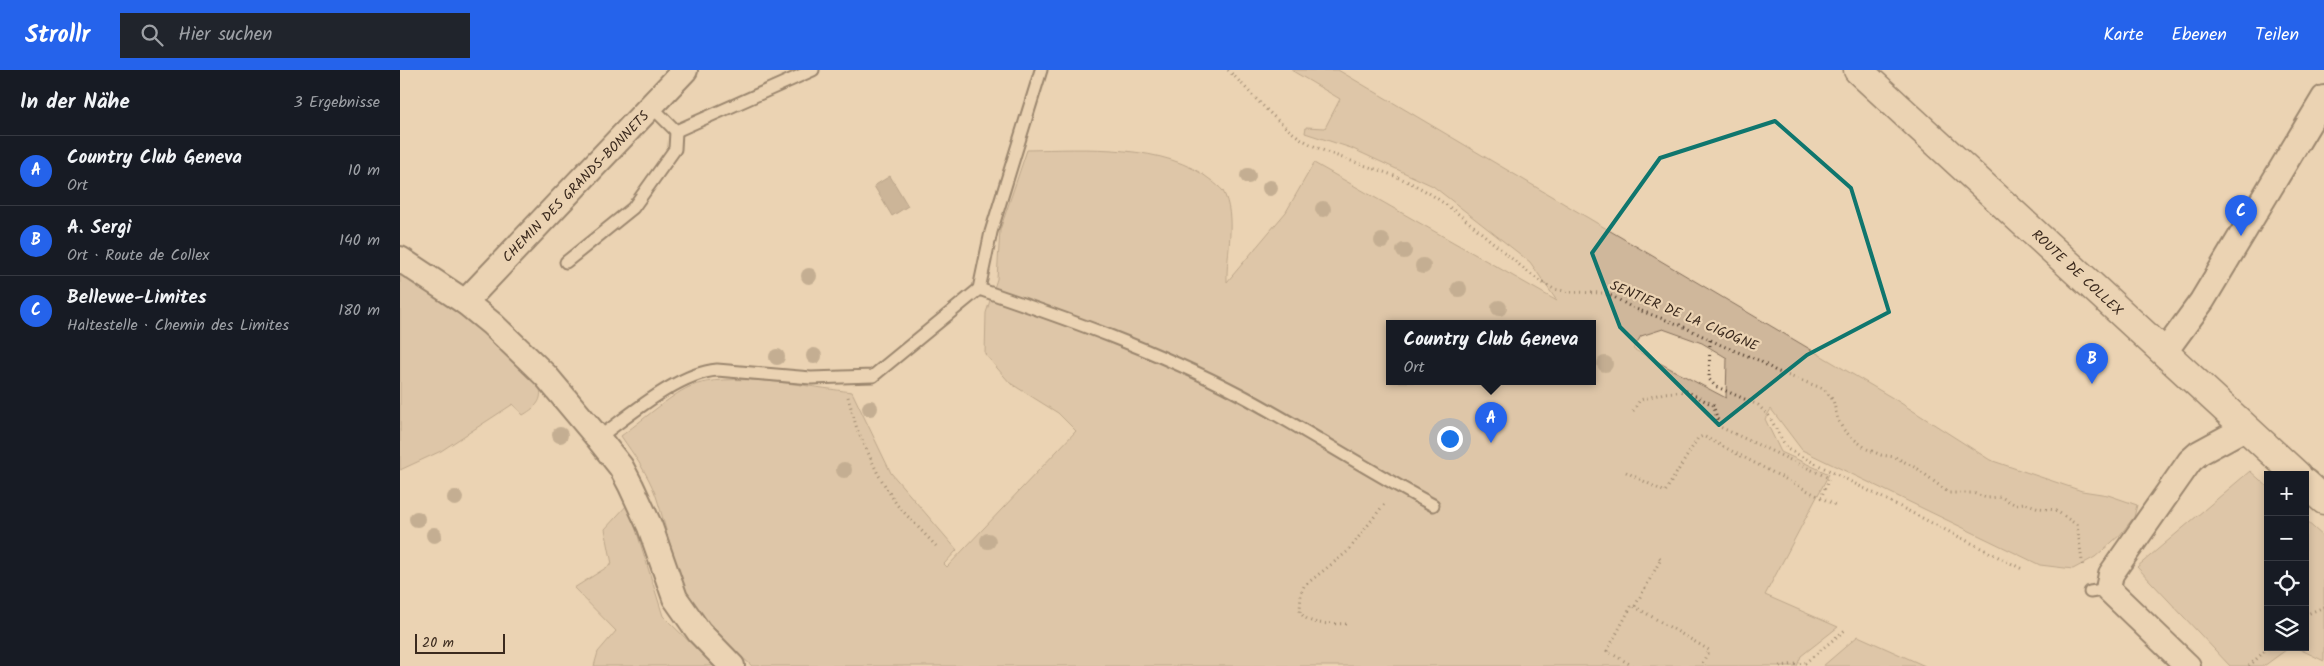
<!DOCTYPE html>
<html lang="de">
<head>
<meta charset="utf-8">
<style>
  body { margin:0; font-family:Kalam,sans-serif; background:#20242c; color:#f1f3f6 }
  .controls { position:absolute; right:15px; bottom:15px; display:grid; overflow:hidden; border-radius:0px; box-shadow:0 2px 8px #0003 }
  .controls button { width:45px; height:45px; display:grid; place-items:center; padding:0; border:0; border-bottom:1px solid #363941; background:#171b24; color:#f1f3f6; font:25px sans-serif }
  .scale { position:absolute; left:15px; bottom:12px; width:90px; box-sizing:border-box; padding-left:5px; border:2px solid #3b2a1e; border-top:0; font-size:14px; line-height:18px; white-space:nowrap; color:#3b2a1e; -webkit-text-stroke:4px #ebd3b3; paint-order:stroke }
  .you { position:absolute; left:1049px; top:368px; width:18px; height:18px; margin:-12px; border:4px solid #fff; border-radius:50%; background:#1a73e8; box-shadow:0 0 0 8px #1a73e833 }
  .badge { display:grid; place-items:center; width:32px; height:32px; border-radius:50%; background:#2563eb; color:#fff; font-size:16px; font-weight:700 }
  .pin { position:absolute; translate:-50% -41px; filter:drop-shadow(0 1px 2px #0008) }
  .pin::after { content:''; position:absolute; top:26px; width:18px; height:15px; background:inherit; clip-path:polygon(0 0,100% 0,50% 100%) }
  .popup { position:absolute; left:986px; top:250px; width:210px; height:65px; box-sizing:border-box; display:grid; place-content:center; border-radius:0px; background:#171b24; filter:drop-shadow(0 1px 4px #0005); font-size:16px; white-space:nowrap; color:#9ea1a6 }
  .popup b { font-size:19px; color:#f1f3f6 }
  .popup::after { content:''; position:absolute; left:50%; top:100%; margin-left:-10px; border:10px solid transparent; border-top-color:#171b24 }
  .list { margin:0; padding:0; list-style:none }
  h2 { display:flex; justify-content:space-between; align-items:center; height:65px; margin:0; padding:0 20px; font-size:21px }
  h2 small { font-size:16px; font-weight:400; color:#9ea1a6 }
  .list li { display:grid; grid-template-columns:32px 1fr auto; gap:15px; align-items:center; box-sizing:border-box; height:70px; padding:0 20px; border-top:1px solid #363941 }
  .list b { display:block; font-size:19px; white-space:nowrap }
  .list p { margin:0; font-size:16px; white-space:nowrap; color:#9ea1a6 }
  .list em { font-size:16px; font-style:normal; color:#9ea1a6 }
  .icon { flex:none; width:28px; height:28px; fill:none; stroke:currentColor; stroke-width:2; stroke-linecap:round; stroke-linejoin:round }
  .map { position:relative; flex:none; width:1924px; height:596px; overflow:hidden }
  header { display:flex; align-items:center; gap:30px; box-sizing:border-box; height:70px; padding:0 25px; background:#2563eb; color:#fff }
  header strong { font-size:24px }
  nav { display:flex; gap:28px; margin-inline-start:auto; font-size:18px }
  .search { width:350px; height:45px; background:#20242c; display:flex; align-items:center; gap:12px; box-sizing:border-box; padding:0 18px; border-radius:0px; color:#9ea1a6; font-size:19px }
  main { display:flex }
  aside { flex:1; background:#171b24 }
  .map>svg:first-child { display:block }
</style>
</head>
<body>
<header>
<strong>Strollr</strong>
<div class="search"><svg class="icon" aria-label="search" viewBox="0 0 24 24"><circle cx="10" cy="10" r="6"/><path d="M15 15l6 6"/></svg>Hier suchen</div>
<nav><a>Karte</a><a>Ebenen</a><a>Teilen</a></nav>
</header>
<main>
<aside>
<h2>In der Nähe<small>3 Ergebnisse</small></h2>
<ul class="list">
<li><span class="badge">A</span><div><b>Country Club Geneva</b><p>Ort</p></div><em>10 m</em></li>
<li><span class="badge">B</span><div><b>A. Sergi</b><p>Ort · Route de Collex</p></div><em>140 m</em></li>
<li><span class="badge">C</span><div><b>Bellevue-Limites</b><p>Haltestelle · Chemin des Limites</p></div><em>180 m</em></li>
</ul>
</aside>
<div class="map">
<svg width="1924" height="596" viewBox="0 0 1924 596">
  <rect width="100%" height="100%" fill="#ebd3b3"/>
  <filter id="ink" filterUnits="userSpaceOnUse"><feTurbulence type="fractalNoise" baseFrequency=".02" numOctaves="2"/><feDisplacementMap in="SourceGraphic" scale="10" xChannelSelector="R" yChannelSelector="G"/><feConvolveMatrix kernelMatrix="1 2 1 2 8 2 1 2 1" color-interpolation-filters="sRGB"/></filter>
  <g filter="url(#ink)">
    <g fill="#cfb79b" stroke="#85705c" fill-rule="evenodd">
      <path d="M891,0H938L1496,330L1590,390L1682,421L1708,425L1737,435L1734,447L1720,465L1695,487L1673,499L1640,495L1402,380L1371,339L1365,349L1381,382L1429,404L1365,525L1438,557L1401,586L1397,596H352C331,577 309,559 294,535C274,502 268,461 256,426C248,404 234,385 221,366C239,353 271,325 289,317C327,300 409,317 452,322L491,403L557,480L544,494L547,497L676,361L658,343L610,313L585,284L586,243L597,209L600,160L627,80C684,79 766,73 812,111C815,114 820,117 823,121C837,147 826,184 827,212L886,142L914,93L1157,231L1130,192L1033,116L951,78L905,63L906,57L925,58L940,29ZM990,254H1192V312H990ZM1263,259L1302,273L1327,288L1326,328L1233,279L1241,266Z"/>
      <path d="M0,200L16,209C34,224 137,304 140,319C143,332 133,339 123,345L113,334L41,381L0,400Z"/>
      <polygon points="1850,401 1868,417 1868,577 1890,577 1864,596 1830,596 1737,497"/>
      <polygon points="228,434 263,546 314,596 194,596 198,582 216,561 174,518 212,494 205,459"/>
      <polygon points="1905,450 1924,467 1924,591 1895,577 1905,577"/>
      <polygon points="1458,566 1525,596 1423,596"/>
    </g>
    <polygon fill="#a69078" stroke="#7b6754" points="490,106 508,136 492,146 474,116"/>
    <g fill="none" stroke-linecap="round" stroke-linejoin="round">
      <g stroke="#3b2a1e" stroke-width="15">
        <g id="service">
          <polyline points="252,37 276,61 413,0"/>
          <polyline points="166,192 233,138 275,79 276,61"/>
          <path d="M579,219C667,249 756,280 839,324C905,359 967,400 1033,435"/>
          <path d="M198,368C230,345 278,303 317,300L411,308L473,306L579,219L591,162L641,0"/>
          <polyline points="1690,522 1708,519"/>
        </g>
      </g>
      <g stroke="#3b2a1e" stroke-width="28">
        <g id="minor">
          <polyline points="0,189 65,232 92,254 146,306 198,368 221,397 231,416 250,457 275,528 299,562 332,596"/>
          <polyline points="65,232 285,0"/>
          <polyline points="1764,283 1802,231 1924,28"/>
          <polyline points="1788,596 1708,519 1711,504 1790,391 1799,383 1845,358"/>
        </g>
      </g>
      <g stroke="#3b2a1e" stroke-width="31">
        <g id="tertiary">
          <polyline points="1458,0 1897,405"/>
          <polyline points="1905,413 1924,430"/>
        </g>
      </g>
      <g stroke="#3b2a1e" stroke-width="3" stroke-dasharray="1 4" stroke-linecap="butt">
        <path d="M828,0C854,25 881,60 914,76C950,94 992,100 1027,122C1069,148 1102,183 1141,212L1154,219L1170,222L1203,223L1214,227L1233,238L1280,255L1323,276L1358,290L1376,301L1424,319L1433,330L1438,350L1443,359L1451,367L1467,379L1481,385L1495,387L1518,399L1549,423H1573L1587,428L1601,427L1614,434L1625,433L1639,438L1655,440L1677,455L1683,498"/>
        <polyline points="1310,270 1309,309 1315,316 1358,335 1369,346 1387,379 1624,500"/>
        <polyline points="448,327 457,359 478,404 497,435 536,476"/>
        <polyline points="1233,341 1240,330 1264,323 1286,321 1313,335 1320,357 1429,408 1421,428"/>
        <polyline points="1226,402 1265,422 1298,368 1303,366 1437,436"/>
        <polyline points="1235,536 1261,489 1259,487"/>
        <polyline points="1905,545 1924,537"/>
        <path d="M946,554C930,553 910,557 900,542L901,523L904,516L947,482L985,433"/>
        <polyline points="1233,596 1207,581 1232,535 1309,580 1301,596"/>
        <polyline points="1380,596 1405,593 1445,560"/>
        <polyline points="1849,596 1869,577"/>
      </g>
      <use href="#service" stroke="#ebd3b3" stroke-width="11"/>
      <use href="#minor" stroke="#ebd3b3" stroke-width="24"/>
      <use href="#tertiary" stroke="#ebd3b3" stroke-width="28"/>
    </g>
    <g fill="#96826c">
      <circle cx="848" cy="106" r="8"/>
      <circle cx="870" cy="118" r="8"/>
      <circle cx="923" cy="139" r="8"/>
      <circle cx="982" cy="171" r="8"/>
      <circle cx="1004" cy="181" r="8"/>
      <circle cx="1023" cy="196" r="8"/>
      <circle cx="409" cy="206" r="8"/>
      <circle cx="1059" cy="219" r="8"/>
      <circle cx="1099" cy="238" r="8"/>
      <circle cx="414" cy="286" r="8"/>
      <circle cx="377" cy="287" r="8"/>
      <circle cx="1205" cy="294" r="8"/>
      <circle cx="470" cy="338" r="8"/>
      <circle cx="160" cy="365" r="8"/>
      <circle cx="444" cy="400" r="8"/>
      <circle cx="55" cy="428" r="8"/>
      <circle cx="17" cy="449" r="8"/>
      <circle cx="34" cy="465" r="8"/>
      <circle cx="588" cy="471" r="8"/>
    </g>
  </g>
  <path d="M0 0H1924V596H0ZM1375,51L1451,118L1489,242L1407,285L1319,355L1220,257L1192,183L1260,88Z" fill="#ebd3b3" fill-opacity=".55" fill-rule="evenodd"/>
  <path fill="none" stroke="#0f766e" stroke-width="4" stroke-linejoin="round" d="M1375,51L1451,118L1489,242L1407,285L1319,355L1220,257L1192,183L1260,88Z"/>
  <g text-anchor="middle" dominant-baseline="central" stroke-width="4.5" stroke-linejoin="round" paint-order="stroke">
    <g font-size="14" fill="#3b2a1e" stroke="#ebd3b3">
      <text transform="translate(176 117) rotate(-46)">CHEMIN DES GRANDS-BONNETS</text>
      <text transform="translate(1677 203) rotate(43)">ROUTE DE COLLEX</text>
      <text transform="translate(1284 246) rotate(23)">SENTIER DE LA CIGOGNE</text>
    </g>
  </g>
</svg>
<div class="controls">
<button>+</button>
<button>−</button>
<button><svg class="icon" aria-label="locate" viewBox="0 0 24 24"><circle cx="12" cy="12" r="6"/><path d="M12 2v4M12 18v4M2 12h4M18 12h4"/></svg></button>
<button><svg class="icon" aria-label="layers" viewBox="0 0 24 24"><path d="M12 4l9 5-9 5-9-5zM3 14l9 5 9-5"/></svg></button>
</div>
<div class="scale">20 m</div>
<div class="you"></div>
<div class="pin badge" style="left:1091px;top:373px">A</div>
<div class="popup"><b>Country Club Geneva</b>Ort</div>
<div class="pin badge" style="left:1692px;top:314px">B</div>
<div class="pin badge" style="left:1841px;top:166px">C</div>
</div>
</main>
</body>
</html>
